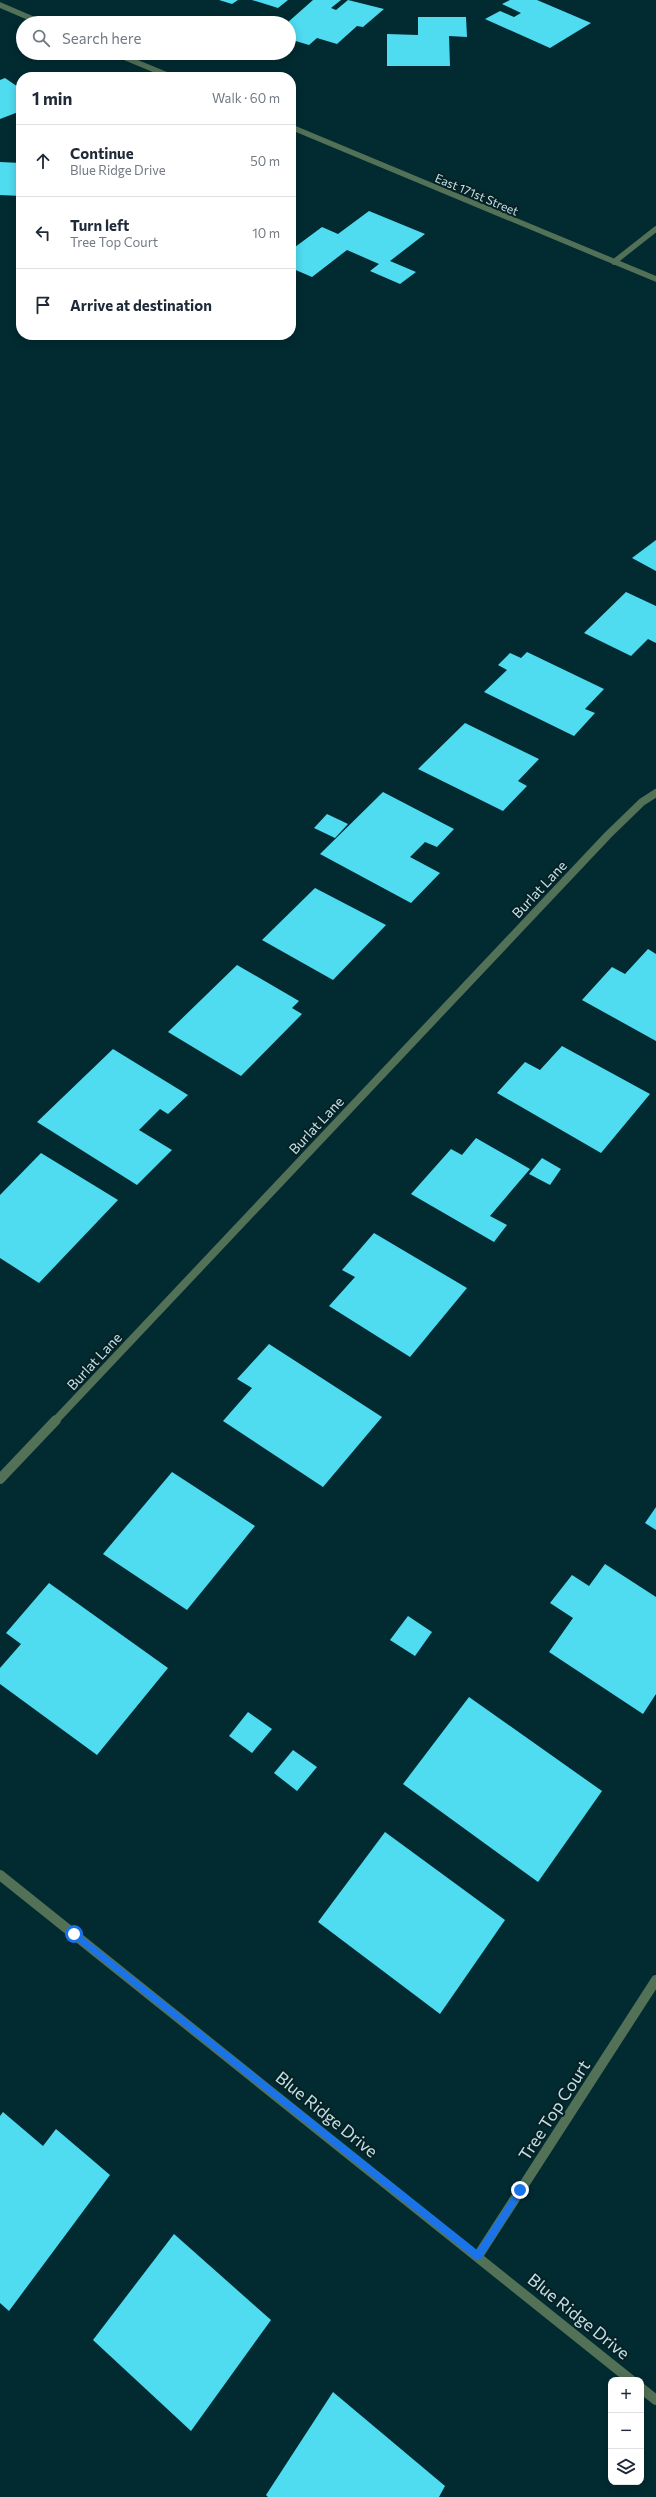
<!DOCTYPE html>
<html lang="en">
<head>
<meta charset="utf-8">
<style>
  body { margin:0; font-family:Commissioner,sans-serif; background:#f2f2f3; color:#1f2937 }
  .controls { position:absolute; right:12px; bottom:12px; display:grid; overflow:hidden; border-radius:8px; box-shadow:0 2px 10px #0003 }
  .controls button { width:36px; height:36px; display:grid; place-items:center; padding:0; border:0; border-bottom:1px solid #e0e1e3; background:#fff; color:#1f2937; font:20px sans-serif }
  .stop { position:absolute; width:12px; height:12px; margin:-9px; border:3px solid #1a73e8; border-radius:50%; background:#fff }
  .stop.end { background:#1a73e8; border-color:#fff; box-shadow:0 1px 4px #0008 }
  .list { margin:0; padding:0; list-style:none }
  h2 { display:flex; justify-content:space-between; align-items:center; height:52px; margin:0; padding:0 16px; font-size:17px }
  h2 small { font-size:13px; font-weight:400; color:#747a83 }
  .list li { display:grid; grid-template-columns:26px 1fr auto; gap:12px; align-items:center; box-sizing:border-box; height:72px; padding:0 16px; border-top:1px solid #e0e1e3 }
  .list b { display:block; font-size:15px; white-space:nowrap }
  .list p { margin:0; font-size:13px; white-space:nowrap; color:#747a83 }
  .list em { font-size:13px; font-style:normal; color:#747a83 }
  .icon { flex:none; width:22px; height:22px; fill:none; stroke:currentColor; stroke-width:2; stroke-linecap:round; stroke-linejoin:round }
  .map { position:relative; flex:none; width:656px; height:2497px; overflow:hidden }
  .search { position:absolute; background:#fff; box-shadow:0 2px 10px #0003; left:16px; top:16px; width:280px; height:44px; display:flex; align-items:center; gap:10px; box-sizing:border-box; padding:0 14px; border-radius:22px; color:#747a83; font-size:15px }
  .panel { position:absolute; background:#fff; box-shadow:0 2px 10px #0003; left:16px; top:72px; width:280px; height:268px; border-radius:16px }
  .map>svg:first-child { display:block }
</style>
</head>
<body>
<div class="map">
<svg width="656" height="2497" viewBox="0 0 656 2497">
  <rect width="100%" height="100%" fill="#012b31"/>
  <g fill="#4fdcf1">
    <polygon points="219,0 238,0 232,4"/>
    <polygon points="252,0 288,0 278,8"/>
    <polygon points="313,0 341,0 331,8 336,10 348,0 384,9 363,27 357,26 337,44 317,38 309,45 289,39 289,23 287,23"/>
    <polygon points="510,0 537,0 591,23 550,48 485,19 500,11 514,17 521,13 502,4"/>
    <polygon points="418,17 466,17 467,37 449,36 450,66 387,66 387,34 418,35"/>
    <polygon points="5,78 21,89 21,111 0,119 0,80"/>
    <polygon points="0,162 21,163 21,196 0,195"/>
    <polygon points="369,211 425,234 390,261 416,272 400,284 370,271 379,264 347,250 312,277 291,268 291,250 322,227 338,234"/>
    <polygon points="656,540 656,571 632,558"/>
    <polygon points="626,592 656,606 656,643 648,639 631,656 584,633"/>
    <polygon points="527,652 604,689 585,709 595,713 574,736 484,692 507,670 498,665 510,653 521,658"/>
    <polygon points="465,723 539,759 518,781 527,786 503,811 418,769"/>
    <polygon points="383,792 454,829 437,847 425,842 410,857 440,873 411,903 320,854"/>
    <polygon points="327,814 348,824 335,838 314,828"/>
    <polygon points="315,888 386,925 333,980 262,940"/>
    <polygon points="648,949 656,954 656,1041 582,1000 612,967 625,974"/>
    <polygon points="237,965 299,1001 292,1008 302,1014 241,1076 168,1032"/>
    <polygon points="562,1046 650,1094 601,1153 497,1093 525,1062 540,1070"/>
    <polygon points="113,1049 188,1095 168,1114 160,1109 139,1130 172,1150 137,1185 37,1122"/>
    <polygon points="476,1138 530,1169 490,1216 507,1225 494,1242 411,1194 451,1149 462,1155"/>
    <polygon points="41,1153 118,1200 39,1283 0,1258 0,1195"/>
    <polygon points="542,1158 561,1169 550,1185 529,1174"/>
    <polygon points="374,1233 467,1288 410,1357 329,1306 355,1277 342,1270"/>
    <polygon points="269,1344 382,1417 323,1487 223,1421 252,1388 237,1379"/>
    <polygon points="172,1472 255,1526 187,1610 103,1554"/>
    <polygon points="656,1507 656,1530 645,1523"/>
    <polygon points="605,1564 656,1597 656,1694 643,1714 549,1652 573,1618 550,1603 572,1575 589,1586"/>
    <polygon points="49,1583 168,1668 97,1755 0,1684 0,1668 21,1644 6,1633"/>
    <polygon points="408,1616 432,1632 415,1656 390,1640"/>
    <polygon points="469,1697 602,1791 538,1882 403,1784"/>
    <polygon points="248,1712 272,1729 252,1753 229,1736"/>
    <polygon points="293,1750 317,1767 297,1791 274,1773"/>
    <polygon points="385,1832 505,1920 440,2014 318,1922"/>
    <polygon points="3,2112 43,2146 56,2129 110,2175 9,2311 0,2303 0,2116"/>
    <polygon points="174,2234 271,2320 191,2431 93,2340"/>
    <polygon points="333,2392 445,2486 439,2497 268,2497 266,2495"/>
  </g>
  <g fill="none" stroke-linecap="round" stroke-linejoin="round">
    <polyline stroke="#527157" stroke-width="5.5" points="614,262 656,229"/>
    <g stroke="#527157" stroke-width="5.5">
      <polyline points="0,5 42,23"/>
      <polyline points="114,53 172,77"/>
      <polyline points="291,127 656,279"/>
    </g>
    <polyline stroke="#527157" stroke-width="8" points="55,1421 608,835 642,802 656,793"/>
    <g stroke="#527157" stroke-width="10">
      <polyline points="0,1479 56,1420"/>
      <polyline points="0,1875 631,2380"/>
      <polyline points="478,2256 656,1980"/>
      <polyline points="641,2388 656,2400"/>
    </g>
  </g>
  <polygon fill="#1a73e8" points="74,1930 477,2250 518,2188 523,2188 523,2193 481,2259 475,2259 71,1936 70,1934"/>
  <g text-anchor="middle" dominant-baseline="central" stroke-width="4" stroke-linejoin="round" paint-order="stroke">
    <g font-size="12" fill="#bfe1e7" stroke="#082023">
      <text transform="translate(477 194) rotate(23)">East 171st Street</text>
    </g>
    <g font-size="14" fill="#bfe1e7" stroke="#082023">
      <text transform="translate(539 889) rotate(-47)">Burlat Lane</text>
      <text transform="translate(316 1125) rotate(-47)">Burlat Lane</text>
      <text transform="translate(94 1361) rotate(-47)">Burlat Lane</text>
    </g>
    <g font-size="17" fill="#bfe1e7" stroke="#082023">
      <text transform="translate(554 2110) rotate(-57)">Tree Top Court</text>
      <text transform="translate(327 2114) rotate(39)">Blue Ridge Drive</text>
      <text transform="translate(579 2316) rotate(39)">Blue Ridge Drive</text>
    </g>
  </g>
</svg>
<div class="controls">
<button>+</button>
<button>−</button>
<button><svg class="icon" aria-label="layers" viewBox="0 0 24 24"><path d="M12 4l9 5-9 5-9-5zM3 14l9 5 9-5"/></svg></button>
</div>
<div class="stop" style="left:74px;top:1934px"></div>
<div class="stop end" style="left:520px;top:2190px"></div>
<div class="search"><svg class="icon" aria-label="search" viewBox="0 0 24 24"><circle cx="10" cy="10" r="6"/><path d="M15 15l6 6"/></svg>Search here</div>
<section class="panel">
<h2>1 min<small>Walk · 60 m</small></h2>
<ul class="list">
<li><svg class="icon" aria-label="ahead" viewBox="0 0 24 24"><path d="M12 20V5M6 11l6-6 6 6"/></svg><div><b>Continue</b><p>Blue Ridge Drive</p></div><em>50 m</em></li>
<li><svg class="icon" aria-label="left" viewBox="0 0 24 24"><path d="M17 20v-9H6M10 6l-5 5 5 5"/></svg><div><b>Turn left</b><p>Tree Top Court</p></div><em>10 m</em></li>
<li><svg class="icon" aria-label="arrive" viewBox="0 0 24 24"><path d="M6 21V4h12l-3 4 3 4H6"/></svg><div><b>Arrive at destination</b></div></li>
</ul>
</section>
</div>
</body>
</html>
